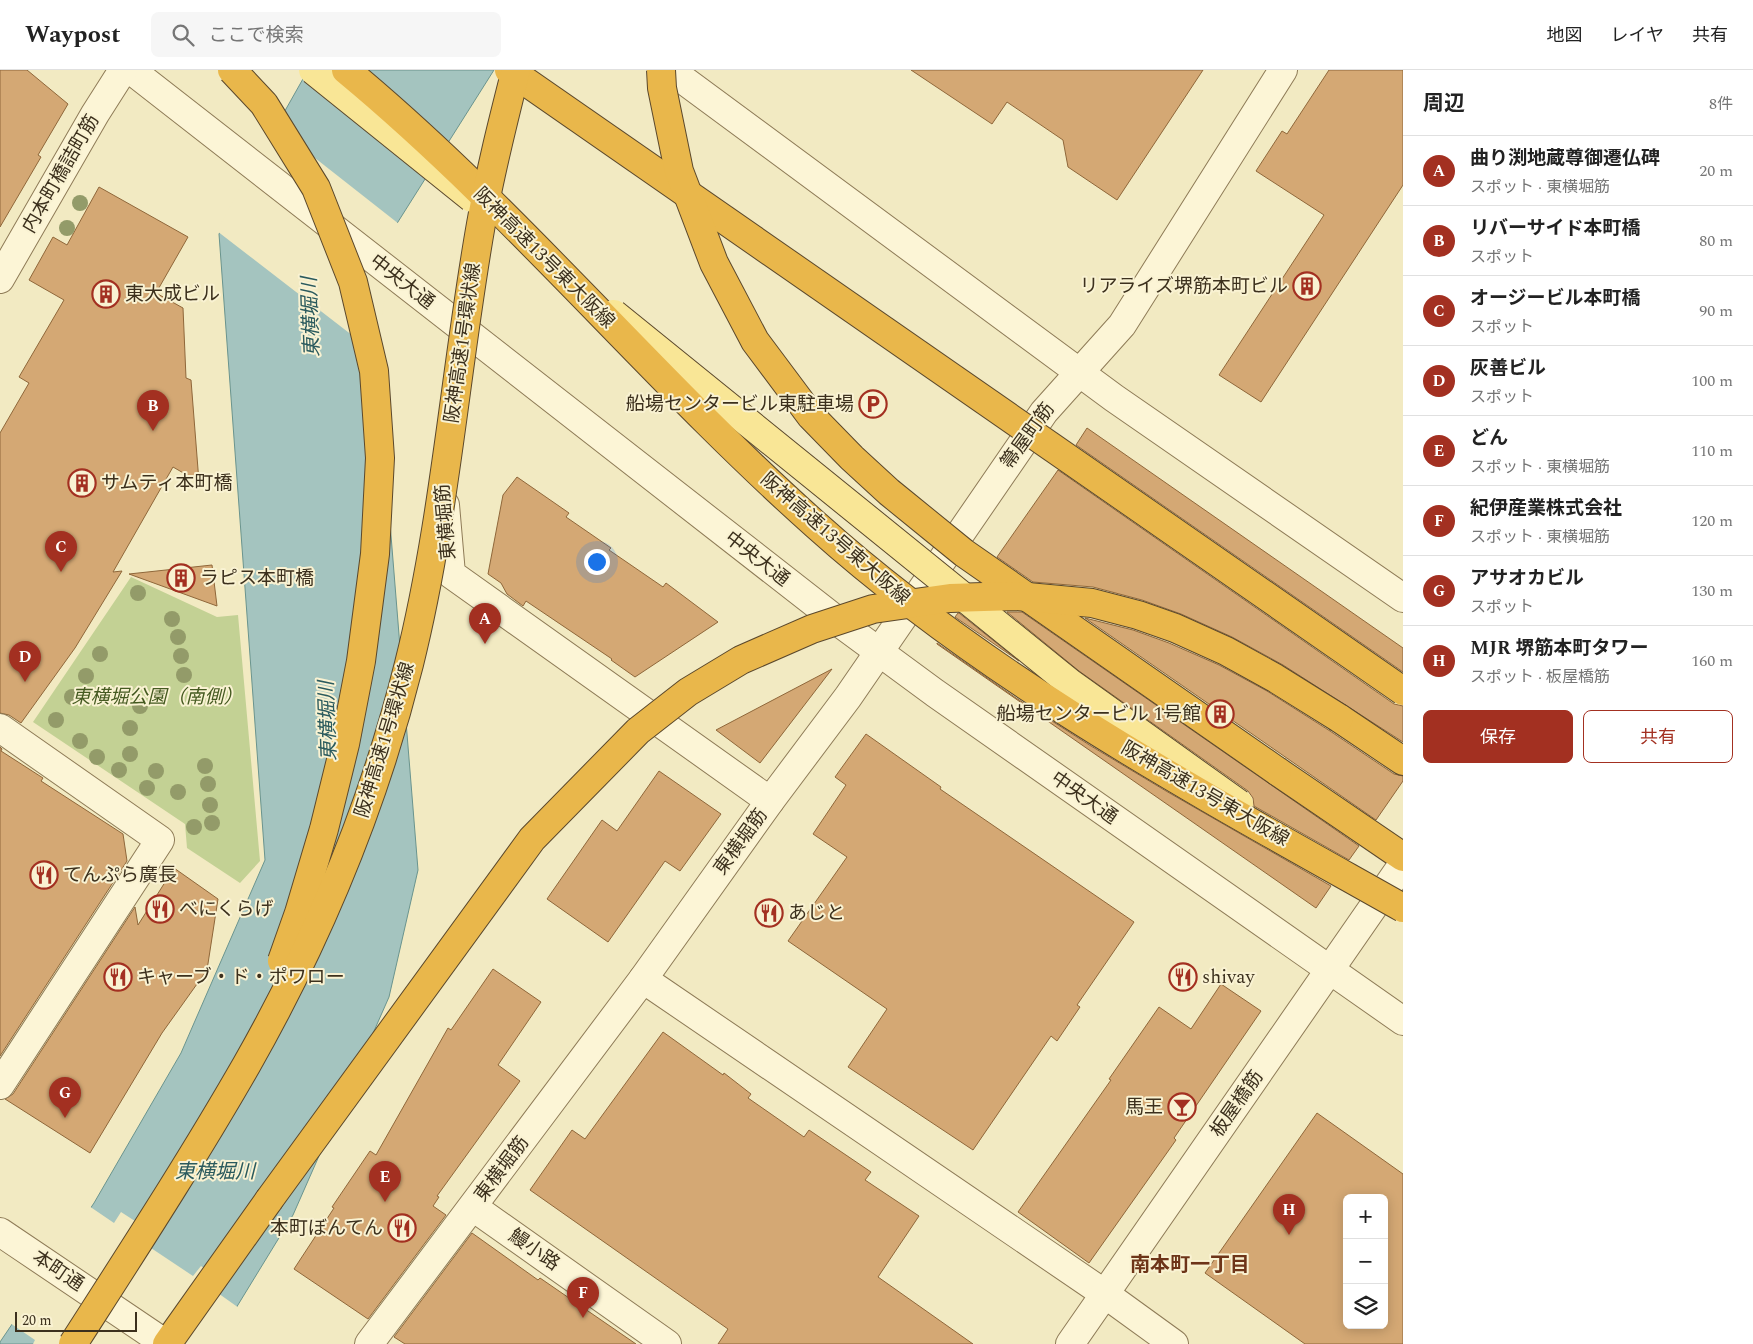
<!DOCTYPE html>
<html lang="ja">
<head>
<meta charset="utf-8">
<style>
  body { margin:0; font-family:Spectral,"Noto Sans JP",serif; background:#f6f6f6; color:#222 }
  .controls { position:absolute; right:15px; bottom:15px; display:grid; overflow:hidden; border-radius:8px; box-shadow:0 2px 12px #0003 }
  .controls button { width:45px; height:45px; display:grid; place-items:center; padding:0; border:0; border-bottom:1px solid #e0e0e0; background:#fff; color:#222; font:25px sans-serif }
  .scale { position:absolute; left:15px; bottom:12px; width:122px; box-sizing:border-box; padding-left:5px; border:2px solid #3c301d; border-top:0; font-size:14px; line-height:18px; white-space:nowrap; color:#3c301d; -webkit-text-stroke:4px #f9f2d2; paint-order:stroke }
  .you { position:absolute; left:596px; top:491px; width:18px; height:18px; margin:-12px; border:4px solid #fff; border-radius:50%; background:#1a73e8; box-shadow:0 0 0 8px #1a73e833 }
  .badge { display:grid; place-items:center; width:32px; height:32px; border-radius:50%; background:#a33021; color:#fff; font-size:16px; font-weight:700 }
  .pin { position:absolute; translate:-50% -41px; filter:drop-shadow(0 1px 2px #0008) }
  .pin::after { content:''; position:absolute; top:26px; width:18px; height:15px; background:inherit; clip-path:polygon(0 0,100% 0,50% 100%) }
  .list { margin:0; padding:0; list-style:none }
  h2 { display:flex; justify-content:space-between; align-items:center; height:65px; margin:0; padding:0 20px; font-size:21px }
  h2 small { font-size:16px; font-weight:400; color:#767676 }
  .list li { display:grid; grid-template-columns:32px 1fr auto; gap:15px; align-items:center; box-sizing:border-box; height:70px; padding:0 20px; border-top:1px solid #e0e0e0 }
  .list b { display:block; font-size:19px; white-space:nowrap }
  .list p { margin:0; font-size:16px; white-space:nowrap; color:#767676 }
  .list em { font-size:16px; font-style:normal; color:#767676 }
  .actions { display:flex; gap:10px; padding:15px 20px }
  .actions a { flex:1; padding:11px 0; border:1px solid #a33021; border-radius:8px; text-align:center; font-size:18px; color:#a33021 }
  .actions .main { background:#a33021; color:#fff }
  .icon { flex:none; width:28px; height:28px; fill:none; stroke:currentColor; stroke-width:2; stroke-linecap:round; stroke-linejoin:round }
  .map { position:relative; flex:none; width:1403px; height:1274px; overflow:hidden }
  header { display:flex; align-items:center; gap:30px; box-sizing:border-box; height:70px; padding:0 25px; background:#fff; border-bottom:1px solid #e0e0e0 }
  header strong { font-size:24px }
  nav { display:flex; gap:28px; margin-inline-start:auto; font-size:18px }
  .search { width:350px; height:45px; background:#f6f6f6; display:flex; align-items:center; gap:12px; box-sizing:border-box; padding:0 18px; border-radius:8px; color:#767676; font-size:19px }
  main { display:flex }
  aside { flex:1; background:#fff }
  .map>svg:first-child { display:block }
</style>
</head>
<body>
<header>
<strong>Waypost</strong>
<div class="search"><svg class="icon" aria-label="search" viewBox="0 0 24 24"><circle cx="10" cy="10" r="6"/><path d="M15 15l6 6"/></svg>ここで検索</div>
<nav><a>地図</a><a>レイヤ</a><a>共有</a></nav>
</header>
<main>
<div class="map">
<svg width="1403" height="1274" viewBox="0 0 1403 1274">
  <rect width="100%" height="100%" fill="#f2eac2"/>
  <polygon fill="#c3d194" points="131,507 217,547 238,545 260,791 240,813 187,778 185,754 33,652"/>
  <polygon fill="#a4c4bf" stroke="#6a948e" points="308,0 494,0 396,155 375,267 418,800 389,927 293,1145 214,1274 0,1274 0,1272 94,1133 181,983 265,790 219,164 260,85"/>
  <g fill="#f2eac2">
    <polygon points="273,55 399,154 378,267 379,286 217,161"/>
    <polygon points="89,1136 114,1153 121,1142 138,1153 130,1164 193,1206 201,1196 215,1206 208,1216 239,1238 217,1274 33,1274 35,1270 10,1253"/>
  </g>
  <g fill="#d4a874" stroke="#8f673a" fill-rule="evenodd">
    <polygon points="0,0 27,0 68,34 38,85 41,87 0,157"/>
    <polygon points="911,0 1203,0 1117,130 1068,97 1063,70 1007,32 992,54"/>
    <polygon points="1329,0 1403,0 1403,115 1261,332 1219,305 1324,145 1256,101 1282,61 1287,64"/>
    <polygon points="99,117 188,167 156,223 183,238 186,308 191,310 199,412 173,397 113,502 122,501 75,578 21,653 9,645 0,643 0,363 29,313 19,307 64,230 29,210 53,167 67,175"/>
    <polygon points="1087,358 1403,578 1403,602 1076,375"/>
    <polygon points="1058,400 1394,634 1403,636 1403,672 1283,595 1232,567 1181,544 1142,530 1093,517 1033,512 997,487"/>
    <polygon points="517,407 569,443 566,447 611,478 609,480 663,517 666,513 718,552 635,607 611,590 612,589 526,531 523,536 507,524 501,513 488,504 503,425"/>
    <polygon points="212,495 217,536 129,504"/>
    <polygon points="1007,542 1022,542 1359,776 1349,790 1254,736 1253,728 1248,721 1079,601"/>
    <polygon points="958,543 959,543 1019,591 955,547"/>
    <polygon points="1085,548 1133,560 1169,573 1219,595 1267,621 1330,661 1394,704 1403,706 1403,711 1376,750"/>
    <polygon points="937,573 1016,628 1091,676 1166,721 1331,816 1316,838 937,574"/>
    <polygon points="832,599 760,693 716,660"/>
    <polygon points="866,664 941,717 940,719 1134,852 1077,935 1080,937 1057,971 1051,966 973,1080 848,997 887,939 788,871 847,787 813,764 846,715 835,707"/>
    <polygon points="0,677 2,679 1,681 43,708 41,711 123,764 127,791 0,986"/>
    <polygon points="659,701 721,744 680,801 665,791 608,872 547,829 602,750 617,761"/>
    <polygon points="174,798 218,829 207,900 162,963 90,1083 5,1029 13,1024 135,837 138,855"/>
    <polygon points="493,899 541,932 498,995 520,1011 437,1126 439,1127 433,1136 446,1145 368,1249 294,1199 334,1138 332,1137 370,1081 376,1085 448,958 451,960"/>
    <polygon points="1221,914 1261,941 1174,1068 1176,1070 1089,1193 1018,1142 1111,1010 1109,1009 1159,937 1191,959"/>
    <polygon points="663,962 723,1005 724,1003 751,1024 748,1028 804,1067 809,1060 871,1102 865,1110 919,1146 878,1207 973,1274 718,1274 728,1259 530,1120 572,1060 585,1069"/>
    <path d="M1317,1043L1403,1104V1274H1305L1205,1203ZM1347,1128H1384V1255H1347Z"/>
    <polygon points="472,1163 538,1210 540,1208 636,1274 405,1274 394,1267"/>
  </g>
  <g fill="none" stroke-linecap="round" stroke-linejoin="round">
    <g stroke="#8e7b57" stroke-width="30">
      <g id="minor">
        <polyline points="131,0 844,556 935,623 1403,951"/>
        <polyline points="670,0 1114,328 1403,528"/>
        <polyline points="0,209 95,44 123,0"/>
        <polyline points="445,435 451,504 770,731"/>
        <polyline points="0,658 160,770 0,1015"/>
        <polyline points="643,909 1105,1224 1174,1274"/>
        <polyline points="473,1137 667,1274"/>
        <polyline points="0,1162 166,1274"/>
        <polyline points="369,1274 643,909 770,731 848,627 1044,342 1122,255 1283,0"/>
        <polyline points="1070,1274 1403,794"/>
      </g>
    </g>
    <g stroke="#5b482c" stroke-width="30">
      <g id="highway">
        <polyline points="1339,648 1403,691"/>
        <polyline points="1277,701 1403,787"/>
        <polyline points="167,1274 269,1130"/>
      </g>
    </g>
    <use href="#minor" stroke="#fcf5d6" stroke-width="28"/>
    <use href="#highway" stroke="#e9b74b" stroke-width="28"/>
    <g stroke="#5b482c" stroke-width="30" stroke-linecap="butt">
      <g id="major-bridge">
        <polyline points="313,0 472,128"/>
        <polyline points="614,244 1070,613 1239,734"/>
      </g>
    </g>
    <g stroke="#5b482c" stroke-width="30" stroke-linecap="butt">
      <g id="highway-bridge">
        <polyline points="232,0 264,34 316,118 353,212 374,301 380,388 375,484 361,591 345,674 324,759 299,843 282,891"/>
        <path d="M346,0C514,139 653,310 816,455C991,612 1199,723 1403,838"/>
        <polyline points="509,0 1403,621"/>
        <polyline points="661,0 662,18 679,101 714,193 755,271 811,346 852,388 889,422 964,483 1277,701"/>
        <polyline points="269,1130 532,769 638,661 688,622 741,590 812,559 873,539 950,528 1017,526 1092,533 1138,545 1175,558 1226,581 1275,608 1339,648"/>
        <path d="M73,1274C132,1182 192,1090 247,994C318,869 374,734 409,594C445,450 455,301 481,154C490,102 503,51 516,0"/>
      </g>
    </g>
    <use href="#major-bridge" stroke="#f9e696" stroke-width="28"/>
    <use href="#highway-bridge" stroke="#e9b74b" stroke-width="28"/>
  </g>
  <g fill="#939b69">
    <circle cx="80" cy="133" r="8"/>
    <circle cx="67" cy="158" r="8"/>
    <circle cx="138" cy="523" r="8"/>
    <circle cx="172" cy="549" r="8"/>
    <circle cx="178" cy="567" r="8"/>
    <circle cx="100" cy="584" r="8"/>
    <circle cx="181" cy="586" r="8"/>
    <circle cx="184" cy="605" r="8"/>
    <circle cx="86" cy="606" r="8"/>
    <circle cx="72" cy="627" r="8"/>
    <circle cx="140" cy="636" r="8"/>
    <circle cx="56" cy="650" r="8"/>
    <circle cx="130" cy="658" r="8"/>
    <circle cx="80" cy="671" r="8"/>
    <circle cx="130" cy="684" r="8"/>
    <circle cx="97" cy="687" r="8"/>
    <circle cx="205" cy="696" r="8"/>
    <circle cx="119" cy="700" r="8"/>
    <circle cx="156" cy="701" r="8"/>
    <circle cx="208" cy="714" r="8"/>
    <circle cx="147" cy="718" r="8"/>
    <circle cx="178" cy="722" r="8"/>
    <circle cx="210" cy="735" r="8"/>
    <circle cx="212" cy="753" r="8"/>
    <circle cx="194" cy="757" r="8"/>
  </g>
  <defs>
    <g id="building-ring" transform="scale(1.4375)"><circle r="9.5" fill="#f9f2d2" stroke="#a33021" stroke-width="1.5"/><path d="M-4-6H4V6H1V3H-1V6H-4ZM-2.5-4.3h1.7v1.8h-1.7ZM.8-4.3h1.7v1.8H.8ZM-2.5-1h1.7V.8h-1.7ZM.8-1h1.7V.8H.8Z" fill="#a33021"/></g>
    <g id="parking-ring" transform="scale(1.4375)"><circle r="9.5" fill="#f9f2d2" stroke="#a33021" stroke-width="1.5"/><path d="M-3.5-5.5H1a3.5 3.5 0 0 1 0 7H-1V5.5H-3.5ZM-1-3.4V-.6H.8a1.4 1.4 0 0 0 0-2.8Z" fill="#a33021"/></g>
    <g id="restaurant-ring" transform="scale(1.4375)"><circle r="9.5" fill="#f9f2d2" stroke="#a33021" stroke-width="1.5"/><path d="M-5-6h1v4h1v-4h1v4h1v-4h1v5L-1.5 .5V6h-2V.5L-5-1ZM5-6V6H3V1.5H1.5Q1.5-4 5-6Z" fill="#a33021"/></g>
    <g id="bar-ring" transform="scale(1.4375)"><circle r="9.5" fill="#f9f2d2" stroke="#a33021" stroke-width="1.5"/><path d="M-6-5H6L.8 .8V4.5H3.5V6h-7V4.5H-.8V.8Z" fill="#a33021"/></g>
  </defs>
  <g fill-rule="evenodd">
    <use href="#building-ring" x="1307" y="216"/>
    <use href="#building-ring" x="106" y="224"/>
    <use href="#parking-ring" x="873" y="334"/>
    <use href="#building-ring" x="82" y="413"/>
    <use href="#building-ring" x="181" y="508"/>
    <use href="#building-ring" x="1220" y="644"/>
    <use href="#restaurant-ring" x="44" y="805"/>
    <use href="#restaurant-ring" x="160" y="839"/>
    <use href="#restaurant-ring" x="769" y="843"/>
    <use href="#restaurant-ring" x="118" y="907"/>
    <use href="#restaurant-ring" x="1183" y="907"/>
    <use href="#bar-ring" x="1182" y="1037"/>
    <use href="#restaurant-ring" x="402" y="1158"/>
  </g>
  <g text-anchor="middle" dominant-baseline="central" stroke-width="4" stroke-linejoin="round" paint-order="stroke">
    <g font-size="19" fill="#3c301d" stroke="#f9f2d2">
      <text transform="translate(61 104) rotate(-60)">内本町橋詰町筋</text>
      <text transform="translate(544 188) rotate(45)">阪神高速13号東大阪線</text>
      <text transform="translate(402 212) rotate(38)">中央大通</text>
      <text transform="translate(463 273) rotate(-82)">阪神高速1号環状線</text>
      <text transform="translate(1028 366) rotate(-54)">箒屋町筋</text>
      <text transform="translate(446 452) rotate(-95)">東横堀筋</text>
      <text transform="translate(835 469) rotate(41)">阪神高速13号東大阪線</text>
      <text transform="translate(757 489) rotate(38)">中央大通</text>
      <text transform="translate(385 670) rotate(-73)">阪神高速1号環状線</text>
      <text transform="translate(1205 724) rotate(30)">阪神高速13号東大阪線</text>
      <text transform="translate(1084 728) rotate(35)">中央大通</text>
      <text transform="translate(741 772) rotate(-54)">東横堀筋</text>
      <text transform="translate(1237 1034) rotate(-55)">板屋橋筋</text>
      <text transform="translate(502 1099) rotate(-53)">東横堀筋</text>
      <text transform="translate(534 1180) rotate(35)">鰻小路</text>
      <text transform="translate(58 1201) rotate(34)">本町通</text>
    </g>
    <g font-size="19" fill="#3c301d" stroke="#f9f2d2" text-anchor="start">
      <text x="1288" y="216" text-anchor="end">リアライズ堺筋本町ビル</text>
      <text x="125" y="224">東大成ビル</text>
      <text x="854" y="334" text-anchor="end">船場センタービル東駐車場</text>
      <text x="101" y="413">サムティ本町橋</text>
      <text x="200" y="508">ラピス本町橋</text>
      <text x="1201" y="644" text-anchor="end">船場センタービル 1号館</text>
      <text x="63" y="805">てんぷら廣長</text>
      <text x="179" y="839">べにくらげ</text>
      <text x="788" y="843">あじと</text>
      <text x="137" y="907">キャーブ・ド・ポワロー</text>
      <text x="1202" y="907">shivay</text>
      <text x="1163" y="1037" text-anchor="end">馬王</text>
      <text x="383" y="1158" text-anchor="end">本町ぼんてん</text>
    </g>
    <g font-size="19" font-style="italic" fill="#455a21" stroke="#f9f2d2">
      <text x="157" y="627">東横堀公園（南側）</text>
    </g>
    <g font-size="20" font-style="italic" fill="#2a5a5d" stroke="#f9f2d2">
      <text transform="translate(311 247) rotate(-92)">東横堀川</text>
      <text transform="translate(328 651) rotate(-92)">東横堀川</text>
      <text x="215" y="1102">東横堀川</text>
    </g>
    <g font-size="20" font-weight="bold" fill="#6d3418" stroke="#f9f2d2">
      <text x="1190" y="1195">南本町一丁目</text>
    </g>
  </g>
</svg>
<div class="controls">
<button>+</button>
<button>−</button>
<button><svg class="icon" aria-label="layers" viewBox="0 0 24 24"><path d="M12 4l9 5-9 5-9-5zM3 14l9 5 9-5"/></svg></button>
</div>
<div class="scale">20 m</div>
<div class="you"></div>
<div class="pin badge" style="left:485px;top:574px">A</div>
<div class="pin badge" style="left:153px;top:361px">B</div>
<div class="pin badge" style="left:61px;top:502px">C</div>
<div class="pin badge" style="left:25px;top:612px">D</div>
<div class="pin badge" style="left:385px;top:1132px">E</div>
<div class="pin badge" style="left:583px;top:1248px">F</div>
<div class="pin badge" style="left:65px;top:1048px">G</div>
<div class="pin badge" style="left:1289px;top:1165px">H</div>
</div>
<aside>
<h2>周辺<small>8件</small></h2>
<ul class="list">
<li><span class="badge">A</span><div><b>曲り渕地蔵尊御遷仏碑</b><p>スポット · 東横堀筋</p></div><em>20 m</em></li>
<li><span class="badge">B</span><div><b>リバーサイド本町橋</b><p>スポット</p></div><em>80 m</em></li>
<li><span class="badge">C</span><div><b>オージービル本町橋</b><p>スポット</p></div><em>90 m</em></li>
<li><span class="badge">D</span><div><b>灰善ビル</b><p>スポット</p></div><em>100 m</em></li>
<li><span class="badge">E</span><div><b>どん</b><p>スポット · 東横堀筋</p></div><em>110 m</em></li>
<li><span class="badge">F</span><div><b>紀伊産業株式会社</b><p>スポット · 東横堀筋</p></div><em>120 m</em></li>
<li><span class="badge">G</span><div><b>アサオカビル</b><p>スポット</p></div><em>130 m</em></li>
<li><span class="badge">H</span><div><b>MJR 堺筋本町タワー</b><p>スポット · 板屋橋筋</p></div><em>160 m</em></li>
</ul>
<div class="actions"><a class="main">保存</a><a>共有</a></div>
</aside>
</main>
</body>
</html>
